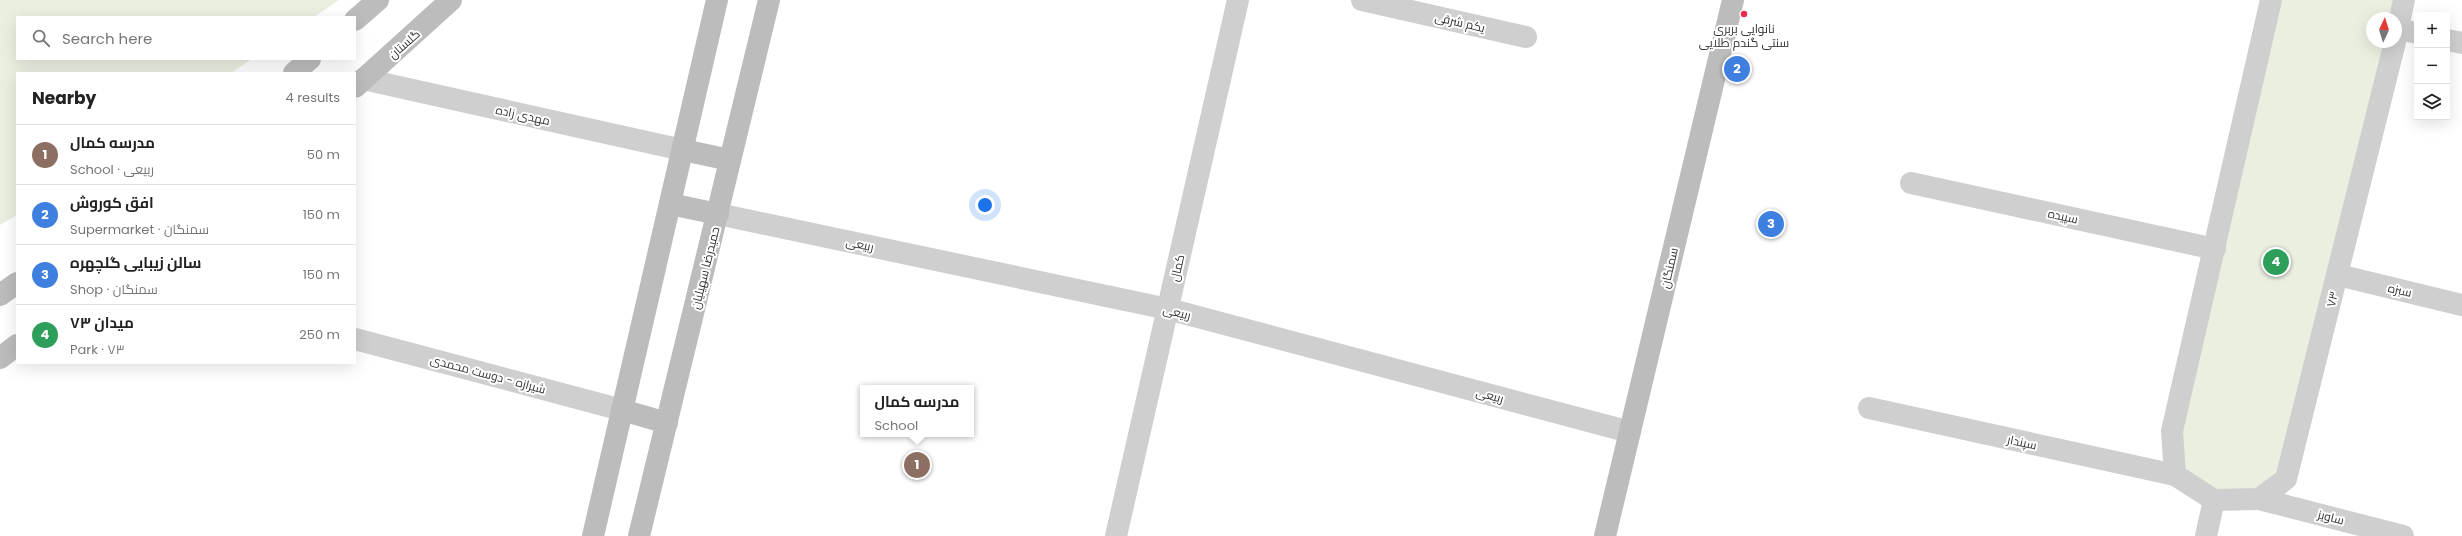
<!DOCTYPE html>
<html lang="en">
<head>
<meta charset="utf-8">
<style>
  body { margin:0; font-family:Poppins,Cairo,sans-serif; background:#f2f2f2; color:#222 }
  .controls { position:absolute; right:12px; top:12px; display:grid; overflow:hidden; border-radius:0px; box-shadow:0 4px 16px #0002 }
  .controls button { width:36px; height:36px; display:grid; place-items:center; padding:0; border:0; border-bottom:1px solid #e0e0e0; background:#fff; color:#222; font:20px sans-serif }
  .compass { position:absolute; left:2366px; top:12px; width:36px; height:36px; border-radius:50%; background:#fff; box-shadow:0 4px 16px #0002; rotate:4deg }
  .you { position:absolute; left:985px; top:205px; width:14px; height:14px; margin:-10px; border:3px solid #fff; border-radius:50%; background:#1a73e8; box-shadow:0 0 0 6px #1a73e833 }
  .badge { display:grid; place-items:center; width:26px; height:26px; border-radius:50%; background:#111827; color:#fff; font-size:13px; font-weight:700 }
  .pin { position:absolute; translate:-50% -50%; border:2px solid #fff; box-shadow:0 1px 4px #0006 }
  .popup { position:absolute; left:860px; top:385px; width:114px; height:52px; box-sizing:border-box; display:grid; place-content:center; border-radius:0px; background:#fff; filter:drop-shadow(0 1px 3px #0005); font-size:13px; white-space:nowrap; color:#767676 }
  .popup b { font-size:15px; color:#222 }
  .popup::after { content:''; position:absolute; left:50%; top:100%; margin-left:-8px; border:8px solid transparent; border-top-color:#fff }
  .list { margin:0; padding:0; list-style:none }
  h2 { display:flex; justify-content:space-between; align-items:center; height:52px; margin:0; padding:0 16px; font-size:17px }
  h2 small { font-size:13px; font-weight:400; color:#767676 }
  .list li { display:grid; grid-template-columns:26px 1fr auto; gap:12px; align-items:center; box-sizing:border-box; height:60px; padding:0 16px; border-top:1px solid #e0e0e0 }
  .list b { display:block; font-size:15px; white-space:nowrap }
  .list p { margin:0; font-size:13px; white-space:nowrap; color:#767676 }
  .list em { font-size:13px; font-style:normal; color:#767676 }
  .icon { flex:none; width:22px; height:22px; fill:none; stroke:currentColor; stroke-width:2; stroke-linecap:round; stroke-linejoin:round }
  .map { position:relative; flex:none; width:2462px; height:536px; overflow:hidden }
  .search { position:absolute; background:#fff; box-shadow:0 4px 16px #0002; left:16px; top:16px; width:340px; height:44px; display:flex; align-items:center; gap:10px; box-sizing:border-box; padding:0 14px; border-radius:0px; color:#767676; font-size:15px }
  .panel { position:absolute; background:#fff; box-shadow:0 4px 16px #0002; left:16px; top:72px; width:340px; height:292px; border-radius:0px }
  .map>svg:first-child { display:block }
</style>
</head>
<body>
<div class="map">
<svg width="2462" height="536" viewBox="0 0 2462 536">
  <rect width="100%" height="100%" fill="#fff"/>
  <g fill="#eaefe0">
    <polygon points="0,0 339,0 314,17 17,17 17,59 252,59 231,73 17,73 17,215 0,225"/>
    <polygon points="2271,0 2404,0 2396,18 2372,18 2372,42 2395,42 2286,479 2256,499 2214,500 2175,475 2215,249"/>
  </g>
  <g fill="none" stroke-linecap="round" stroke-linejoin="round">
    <g stroke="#cfcfcf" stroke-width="22">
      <polyline points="1362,0 1526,37"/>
      <polyline points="2398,29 2417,33"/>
      <polyline points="2396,37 2404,0"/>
      <polyline points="2447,40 2462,43"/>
      <polyline points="363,79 683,150"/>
      <polyline points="1911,183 2215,249"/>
      <polyline points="718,214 1168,309 1630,432"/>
      <polyline points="2338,275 2462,305"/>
      <polyline points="355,339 622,410"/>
      <polyline points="1869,408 2175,475"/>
      <polyline points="2259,499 2403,536"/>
      <polyline points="2214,500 2175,475 2172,431 2271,0"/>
      <polyline points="2214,500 2259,499 2286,479 2395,42"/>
      <polyline points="1116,536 1238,0"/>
      <polyline points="2206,536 2214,500"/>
    </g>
    <g stroke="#bcbcbc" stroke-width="22">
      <polyline points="355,20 378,0"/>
      <polyline points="294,73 310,59"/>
      <polyline points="355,87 451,0"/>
      <polyline points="683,150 730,160"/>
      <polyline points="670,204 718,214"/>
      <polyline points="0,295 17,283"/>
      <polyline points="0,358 17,345"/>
      <polyline points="622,410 667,423"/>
      <polyline points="593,536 717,0"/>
      <polyline points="639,536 769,0"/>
      <polyline points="1605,536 1733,0"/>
    </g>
  </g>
  <circle fill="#f12c4f" stroke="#fff" stroke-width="1.5" cx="1744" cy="14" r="4"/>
  <g text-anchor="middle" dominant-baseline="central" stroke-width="4" stroke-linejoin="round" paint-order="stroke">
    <g font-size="12" fill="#323232" stroke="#fff">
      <text transform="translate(1460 22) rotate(13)">یکم شرقی</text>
      <text transform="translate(404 44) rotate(-41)">گلستان</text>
      <text transform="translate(523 115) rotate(12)">مهدی زاده</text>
      <text transform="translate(2063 216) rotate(12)">سپیده</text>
      <text transform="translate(860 244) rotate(12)">ربیعی</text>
      <text transform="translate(705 268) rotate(-76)">حمیدرضا سهیلیان</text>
      <text transform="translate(1177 268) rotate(-77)">کمال</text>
      <text transform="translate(1669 268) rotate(-77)">سمنگان</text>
      <text transform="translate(2400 290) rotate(13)">سبزه</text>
      <text transform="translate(2332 299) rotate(-76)">۷۳</text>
      <text transform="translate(1177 312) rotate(14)">ربیعی</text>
      <text transform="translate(488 374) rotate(15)">شیرازه - دوست محمدی</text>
      <text transform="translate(1490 395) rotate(15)">ربیعی</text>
      <text transform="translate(2022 442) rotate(12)">سپندار</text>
      <text transform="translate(2331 517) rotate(14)">ساویز</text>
    </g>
    <g font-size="12" fill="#323232" stroke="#fff">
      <text x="1744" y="28">نانوایی بربری<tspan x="1744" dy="14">سنتی گندم طلایی</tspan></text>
    </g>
  </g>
</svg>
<div class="controls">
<button>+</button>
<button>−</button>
<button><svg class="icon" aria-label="layers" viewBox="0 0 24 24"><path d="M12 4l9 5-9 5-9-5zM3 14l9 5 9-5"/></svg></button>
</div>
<svg class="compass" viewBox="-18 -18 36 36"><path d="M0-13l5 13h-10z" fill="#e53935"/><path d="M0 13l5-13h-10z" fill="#767676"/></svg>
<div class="you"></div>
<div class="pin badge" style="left:917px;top:465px;background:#8d6e63">1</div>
<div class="popup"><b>مدرسه کمال</b>School</div>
<div class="pin badge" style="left:1737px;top:69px;background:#3f7fe0">2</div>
<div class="pin badge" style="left:1771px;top:224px;background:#3f7fe0">3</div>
<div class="pin badge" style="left:2276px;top:262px;background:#2e9e5b">4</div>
<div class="search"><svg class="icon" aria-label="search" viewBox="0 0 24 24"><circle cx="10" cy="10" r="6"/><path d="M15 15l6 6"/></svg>Search here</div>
<section class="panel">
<h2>Nearby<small>4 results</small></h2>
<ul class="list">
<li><span class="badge" style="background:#8d6e63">1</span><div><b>مدرسه کمال</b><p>School · ربیعی</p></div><em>50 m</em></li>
<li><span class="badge" style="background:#3f7fe0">2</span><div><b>افق کوروش</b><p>Supermarket · سمنگان</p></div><em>150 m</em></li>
<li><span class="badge" style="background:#3f7fe0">3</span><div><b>سالن زیبایی گلچهره</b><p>Shop · سمنگان</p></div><em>150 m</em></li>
<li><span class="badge" style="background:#2e9e5b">4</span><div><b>میدان ۷۳</b><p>Park · ۷۳</p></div><em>250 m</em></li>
</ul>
</section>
</div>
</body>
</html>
